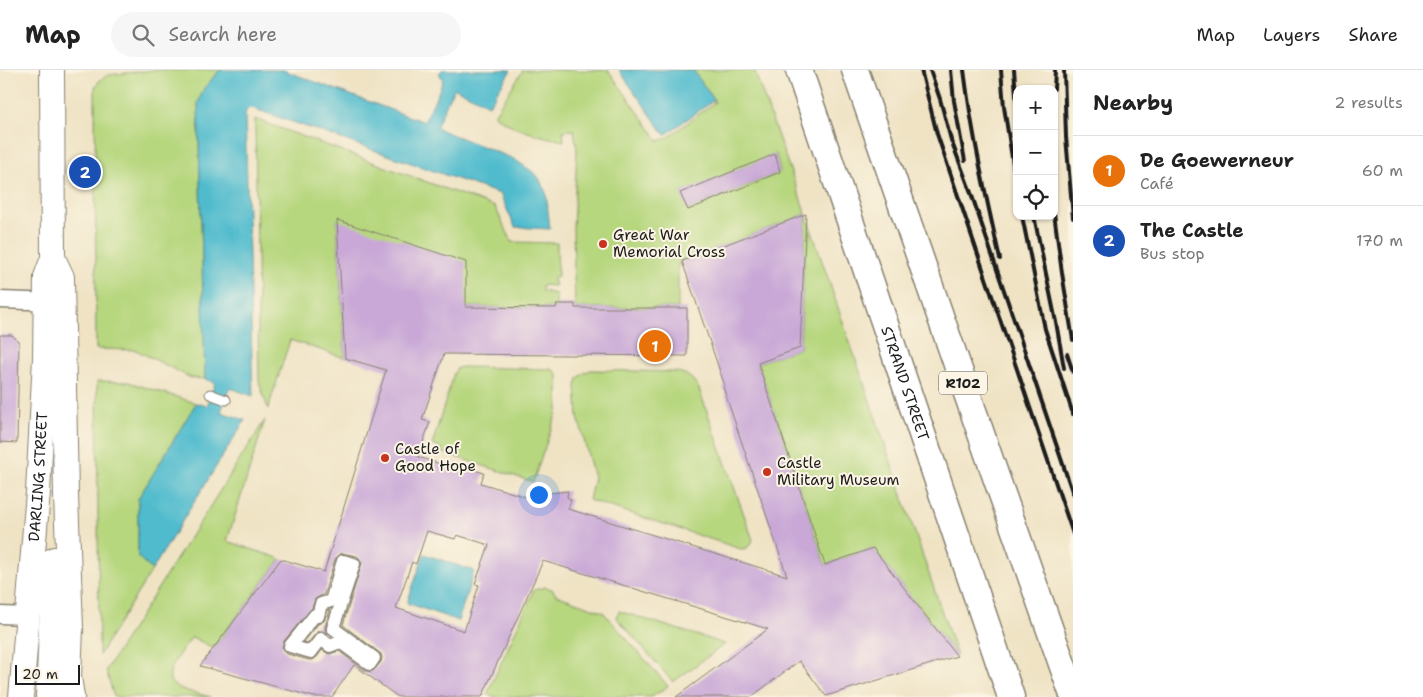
<!DOCTYPE html>
<html lang="en">
<head>
<meta charset="utf-8">
<style>
  body { margin:0; font-family:"Shantell Sans",sans-serif; background:#f6f6f6; color:#222 }
  .controls { position:absolute; right:15px; top:15px; display:grid; overflow:hidden; border-radius:10px; box-shadow:0 1px 4px #0004 }
  .controls button { width:45px; height:45px; display:grid; place-items:center; padding:0; border:0; border-bottom:1px solid #e0e0e0; background:#fff; color:#222; font:25px sans-serif }
  .scale { position:absolute; left:15px; bottom:12px; width:65px; box-sizing:border-box; padding-left:5px; border:2px solid #1c1c1c; border-top:0; font-size:14px; line-height:18px; white-space:nowrap; color:#1c1c1c; -webkit-text-stroke:4px #fcf5e5; paint-order:stroke }
  .you { position:absolute; left:538px; top:424px; width:18px; height:18px; margin:-12px; border:4px solid #fff; border-radius:50%; background:#1a73e8; box-shadow:0 0 0 8px #1a73e833 }
  .badge { display:grid; place-items:center; width:32px; height:32px; border-radius:50%; background:#db2777; color:#fff; font-size:16px; font-weight:700 }
  .pin { position:absolute; translate:-50% -50%; border:2px solid #fff; box-shadow:0 1px 5px #0006 }
  .list { margin:0; padding:0; list-style:none }
  h2 { display:flex; justify-content:space-between; align-items:center; height:65px; margin:0; padding:0 20px; font-size:21px }
  h2 small { font-size:16px; font-weight:400; color:#767676 }
  .list li { display:grid; grid-template-columns:32px 1fr auto; gap:15px; align-items:center; box-sizing:border-box; height:70px; padding:0 20px; border-top:1px solid #e0e0e0 }
  .list b { display:block; font-size:19px; white-space:nowrap }
  .list p { margin:0; font-size:16px; white-space:nowrap; color:#767676 }
  .list em { font-size:16px; font-style:normal; color:#767676 }
  .icon { flex:none; width:28px; height:28px; fill:none; stroke:currentColor; stroke-width:2; stroke-linecap:round; stroke-linejoin:round }
  .map { position:relative; flex:none; width:1073px; height:627px; overflow:hidden }
  header { display:flex; align-items:center; gap:30px; box-sizing:border-box; height:70px; padding:0 25px; background:#fff; border-bottom:1px solid #e0e0e0 }
  header strong { font-size:24px }
  nav { display:flex; gap:28px; margin-inline-start:auto; font-size:18px }
  .search { width:350px; height:45px; background:#f6f6f6; display:flex; align-items:center; gap:12px; box-sizing:border-box; padding:0 18px; border-radius:28px; color:#767676; font-size:19px }
  main { display:flex }
  aside { flex:1; background:#fff }
  .map>svg:first-child { display:block }
</style>
</head>
<body>
<header>
<strong>Map</strong>
<div class="search"><svg class="icon" aria-label="search" viewBox="0 0 24 24"><circle cx="10" cy="10" r="6"/><path d="M15 15l6 6"/></svg>Search here</div>
<nav><a>Map</a><a>Layers</a><a>Share</a></nav>
</header>
<main>
<div class="map">
<svg width="1073" height="627" viewBox="0 0 1073 627">
  <rect width="100%" height="100%" fill="#fcf5e5"/>
  <filter id="ink" filterUnits="userSpaceOnUse"><feTurbulence type="fractalNoise" baseFrequency=".02" numOctaves="2"/><feDisplacementMap in="SourceGraphic" scale="10" xChannelSelector="R" yChannelSelector="G"/><feConvolveMatrix kernelMatrix="1 2 1 2 8 2 1 2 1" color-interpolation-filters="sRGB"/></filter>
  <filter id="wash" filterUnits="userSpaceOnUse"><feTurbulence type="fractalNoise" baseFrequency=".0096" numOctaves="4" result="noise"/><feDisplacementMap in="SourceGraphic" scale="20" xChannelSelector="R" yChannelSelector="G"/><feGaussianBlur stdDeviation="1.12" result="paint"/><feColorMatrix in="noise" values="0 0 0 0 0 0 0 0 0 0 0 0 0 0 0 0 0 1.4 0 .05"/><feComposite in="paint" operator="in"/></filter>
  <g filter="url(#wash)">
    <rect width="100%" height="100%" fill="#efe3c4"/>
    <g fill="#b7d77f" stroke="#6a7a4e" fill-rule="evenodd">
      <polygon points="153,0 220,0 214,6 198,33 205,309 191,308 136,280 96,279 95,17 100,10 108,5"/>
      <path d="M523,0H608L659,71L667,68L715,32L693,0H754L806,144L957,586L873,478L825,495L758,293L800,278L806,144L678,193V238H575L573,158L577,80L574,60L563,61L564,71C539,66 514,60 494,45ZM776,84L780,102L688,140L681,123Z"/>
      <polygon points="255,49 495,137 512,172 557,173 558,208 555,206 553,209 555,216 542,215 542,221 556,224 556,238 466,237 337,150 345,288 290,270 268,339 259,312"/>
      <polygon points="463,297 550,299 556,302 558,305 558,339 533,412 441,382 442,378 432,375 454,303 457,298"/>
      <path d="M591,300L676,302C688,304 693,308 699,319L753,470C750,476 748,479 741,479L589,430L594,408L578,347L576,316L578,308L584,303Z"/>
      <polygon points="97,311 128,312 196,333 138,429 138,487 152,500 99,585"/>
      <path d="M265,350L227,471L281,489L213,578L192,567C184,578 157,608 177,617C187,622 200,624 211,627H114L106,600Z"/>
      <polygon points="545,517 552,519 556,525 603,542 668,616 652,627 492,627 487,624 534,520"/>
      <polygon points="619,541 725,574 673,612 616,547"/>
    </g>
    <g fill="#50bbcd" stroke="#366c74">
      <polygon points="220,0 283,0 424,52 438,23 443,10 439,3 442,0 511,0 489,35 455,18 449,28 436,58 514,89 533,102 539,108 546,123 550,159 515,157 500,124 252,38 247,39 245,44 253,326 230,318 227,324 221,342 245,350 152,500 138,487 138,429 196,333 207,336 215,313 205,309 198,33 204,18"/>
      <polygon points="619,0 693,0 714,30 665,65"/>
      <polygon points="424,484 474,501 458,551 407,533"/>
    </g>
    <g id="blocks">
      <g fill="#c9a8d7" fill-rule="evenodd">
        <polygon points="775,84 780,102 688,140 680,123"/>
        <path d="M806,144L800,278L758,293L825,495L873,478L957,586L826,626L799,591L751,627H676L768,559L543,491L482,627H398L354,595L332,627H314L200,596L281,489L324,502L386,300L345,288L337,150L466,192V237L556,238L557,234H575V238H687V286L444,284L422,350L430,352L418,387L464,401L465,397L484,403L481,413L545,433L548,423L568,421L567,427L571,430L568,439L787,506L723,317L725,316L682,191ZM427,461L455,469L457,465L489,475L475,514L479,515L464,561L396,538L412,492L416,494ZM341,483L357,486L360,489L362,493L343,555L381,584L382,588L381,592L373,601H365L339,581L329,584L322,580L317,587L313,590H309L287,584L282,578L284,571L312,538L315,529L324,524L335,489L338,485Z"/>
        <polygon points="0,265 12,265 19,272 17,373 0,372"/>
        <polygon points="328,540 330,540 325,556 325,560 328,564 323,561 318,561 308,573 304,572 318,554 324,551"/>
      </g>
    </g>
  </g>
  <g filter="url(#ink)">
    <use href="#blocks" fill-opacity="0" stroke="#868070" stroke-width="1"/>
    <g fill="none" stroke-linecap="round" stroke-linejoin="round">
      <g stroke="#868070" stroke-width="11">
        <polyline id="service" points="210,324 226,330"/>
      </g>
      <g stroke="#868070" stroke-width="15">
        <polygon id="pedestrian" points="343,491 354,494 333,558 374,588 370,594 340,572 330,576 321,569 311,582 290,576 315,545 318,546 321,534 331,531"/>
      </g>
      <g stroke="#868070" stroke-width="19">
        <g id="minor">
          <polyline points="0,230 55,232"/>
          <polyline points="0,545 27,546"/>
        </g>
      </g>
      <g stroke="#868070" stroke-width="26">
        <g id="secondary">
          <polyline points="53,188 62,207 66,426 71,558 69,607 72,627"/>
          <path id="s1" d="M21,627L38,422L45,288L46,207L53,188L52,0"/>
          <polyline points="48,627 54,489"/>
        </g>
      </g>
      <g stroke="#868070" stroke-width="29">
        <g id="primary">
          <path id="s2" d="M799,0L1011,627"/>
          <polyline points="855,0 996,407 1073,625"/>
        </g>
      </g>
      <use href="#service" stroke="#fff" stroke-width="9"/>
      <use href="#pedestrian" stroke="#fff" stroke-width="12"/>
      <use href="#minor" stroke="#fff" stroke-width="16"/>
      <use href="#secondary" stroke="#fff" stroke-width="24"/>
      <use href="#primary" stroke="#fff" stroke-width="26"/>
      <g stroke="#1c1c1c" stroke-width="4">
        <polyline points="921,0 937,64 1073,464"/>
        <polyline points="930,0 940,29 951,70 970,120 1073,424"/>
        <polyline points="951,0 954,31 965,91"/>
        <path d="M964,0C972,64 986,127 1000,189"/>
        <polyline points="1001,0 1004,37 1017,119"/>
        <polyline points="1014,0 1017,36"/>
        <polyline points="1064,0 1066,67 1073,148"/>
        <polyline points="1054,19 1055,0"/>
        <polyline points="1054,143 1062,203 1073,270"/>
        <polyline points="1022,146 1045,259 1073,344"/>
        <polyline points="1034,146 1056,252 1064,298"/>
        <polyline points="1067,284 1073,302"/>
      </g>
    </g>
  </g>
  <g fill="#c8321e" stroke="#fcf5e5" stroke-width="2">
    <circle cx="603" cy="174" r="5"/>
    <circle cx="385" cy="388" r="5"/>
    <circle cx="767" cy="402" r="5"/>
  </g>
  <g text-anchor="middle" dominant-baseline="central" stroke-width="4" stroke-linejoin="round" paint-order="stroke">
    <rect fill="#fcf5e5" stroke="#5f5d58" stroke-width="1" x="939" y="301.5" width="48" height="23" rx="4"/>
    <g font-size="14" font-weight="bold" fill="#1c1c1c">
      <text x="963" y="313">R102</text>
    </g>
    <g font-size="15" fill="#1c1c1c" stroke="#fcf5e5" text-anchor="start">
      <text x="613" y="165">Great War<tspan x="613" dy="17">Memorial Cross</tspan></text>
      <text x="395" y="379">Castle of<tspan x="395" dy="17">Good Hope</tspan></text>
      <text x="777" y="393">Castle<tspan x="777" dy="17">Military Museum</tspan></text>
    </g>
    <g font-size="15" fill="#1c1c1c" stroke="#fcf5e5">
      <text stroke="none"><textPath href="#s2" startOffset="331">STRAND STREET</textPath></text>
      <text stroke="none"><textPath href="#s1" startOffset="221">DARLING STREET</textPath></text>
    </g>
  </g>
</svg>
<div class="controls">
<button>+</button>
<button>−</button>
<button><svg class="icon" aria-label="locate" viewBox="0 0 24 24"><circle cx="12" cy="12" r="6"/><path d="M12 2v4M12 18v4M2 12h4M18 12h4"/></svg></button>
</div>
<div class="scale">20 m</div>
<div class="you"></div>
<div class="pin badge" style="left:655px;top:276px;background:#e8710a">1</div>
<div class="pin badge" style="left:85px;top:102px;background:#1a4fb4">2</div>
</div>
<aside>
<h2>Nearby<small>2 results</small></h2>
<ul class="list">
<li><span class="badge" style="background:#e8710a">1</span><div><b>De Goewerneur</b><p>Café</p></div><em>60 m</em></li>
<li><span class="badge" style="background:#1a4fb4">2</span><div><b>The Castle</b><p>Bus stop</p></div><em>170 m</em></li>
</ul>
</aside>
</main>
</body>
</html>
